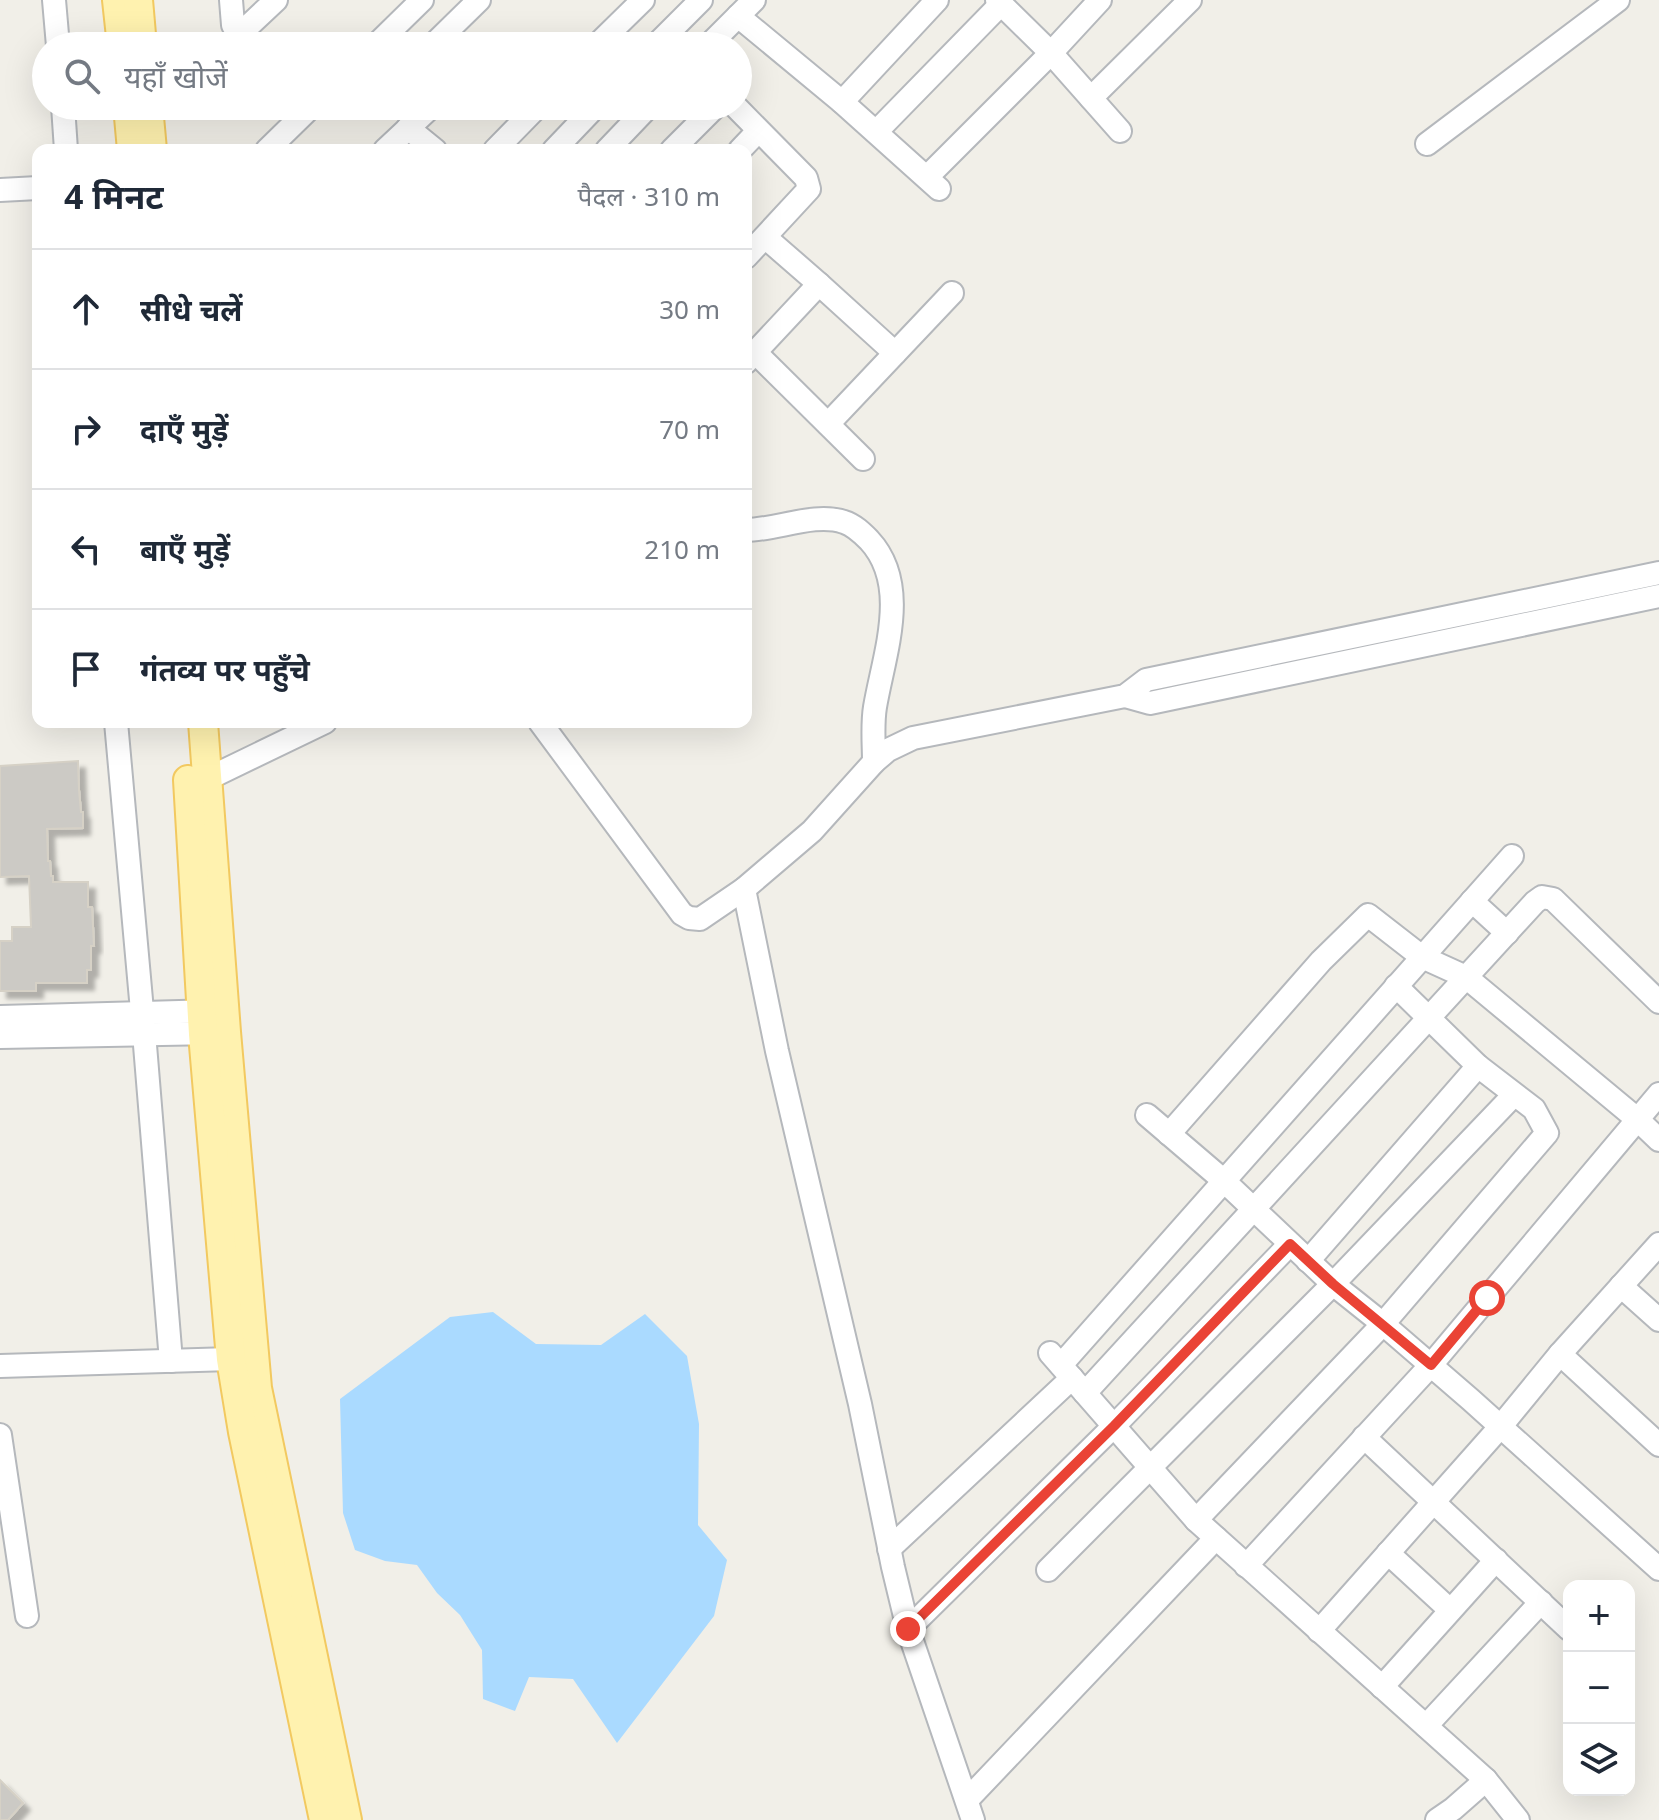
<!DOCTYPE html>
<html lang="hi">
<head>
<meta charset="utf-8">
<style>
  body { margin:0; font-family:"Noto Sans","Noto Sans Devanagari",sans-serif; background:#f2f2f3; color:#1f2937 }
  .controls { position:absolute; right:24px; bottom:24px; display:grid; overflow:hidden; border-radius:16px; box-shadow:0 8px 32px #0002 }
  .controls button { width:72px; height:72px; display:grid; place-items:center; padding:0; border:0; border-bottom:2px solid #e0e1e3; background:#fff; color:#1f2937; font:40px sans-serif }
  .stop { position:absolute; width:24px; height:24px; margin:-18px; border:6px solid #ea4335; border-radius:50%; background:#fff }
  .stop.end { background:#ea4335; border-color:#fff; box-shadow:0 2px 8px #0008 }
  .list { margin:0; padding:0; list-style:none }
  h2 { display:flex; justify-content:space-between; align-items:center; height:104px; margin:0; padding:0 32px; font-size:34px }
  h2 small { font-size:26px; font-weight:400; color:#747a83 }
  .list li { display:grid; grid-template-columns:52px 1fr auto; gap:24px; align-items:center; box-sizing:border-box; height:120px; padding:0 32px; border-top:2px solid #e0e1e3 }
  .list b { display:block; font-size:30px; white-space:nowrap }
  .list em { font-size:26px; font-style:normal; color:#747a83 }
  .icon { flex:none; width:44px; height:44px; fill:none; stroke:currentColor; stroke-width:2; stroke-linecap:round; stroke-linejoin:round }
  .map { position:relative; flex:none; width:1659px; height:1820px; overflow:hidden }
  .search { position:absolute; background:#fff; box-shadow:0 8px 32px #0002; left:32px; top:32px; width:720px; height:88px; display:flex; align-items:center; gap:20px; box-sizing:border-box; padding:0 28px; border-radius:44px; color:#747a83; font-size:30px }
  .panel { position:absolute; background:#fff; box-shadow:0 8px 32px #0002; left:32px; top:144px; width:720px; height:584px; border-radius:16px }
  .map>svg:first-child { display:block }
</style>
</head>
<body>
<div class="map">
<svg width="1659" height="1820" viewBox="0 0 1659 1820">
  <defs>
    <filter id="shadow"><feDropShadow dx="7" dy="7" stdDeviation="2" flood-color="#0004"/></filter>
  </defs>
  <rect width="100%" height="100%" fill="#f1efe8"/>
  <polygon fill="#aadaff" points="493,1312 536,1344 601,1345 645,1314 687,1356 699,1424 698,1525 727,1560 714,1616 617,1743 573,1679 529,1677 515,1711 483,1699 482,1650 460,1615 437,1593 417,1565 385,1561 355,1550 343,1513 340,1399 450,1317"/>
  <g fill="#cccac5" stroke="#d6d1c6" stroke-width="2" filter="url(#shadow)">
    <polygon points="78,761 79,790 81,812 83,812 83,828 47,829 48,861 50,861 51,876 53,876 53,882 88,882 88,907 92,907 94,946 91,946 91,970 87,970 87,983 36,983 36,991 0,991 0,941 12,941 12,927 31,927 29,876 0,877 0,766"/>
    <polygon points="0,1780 23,1803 8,1820 0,1820"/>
  </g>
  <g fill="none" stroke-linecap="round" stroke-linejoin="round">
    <g stroke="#b5b8bc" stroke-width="26">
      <g id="minor">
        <polyline points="54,0 58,46"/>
        <polyline points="231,0 233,25 236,30 242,32 276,0"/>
        <polyline points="997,0 1051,53 1120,131"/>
        <polyline points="738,16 842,102 939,189"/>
        <polyline points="375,46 422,0"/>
        <polyline points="432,46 479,0"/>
        <polyline points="596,46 643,0"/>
        <polyline points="655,46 701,0"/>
        <polyline points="708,46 754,0"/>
        <polyline points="1091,98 1190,0"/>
        <polyline points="842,102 937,0"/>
        <polyline points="63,106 66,150"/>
        <polyline points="735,106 806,178 809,189 746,257"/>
        <polyline points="408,128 435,150"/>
        <polyline points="876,132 1001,4"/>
        <polyline points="1427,144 1618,0"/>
        <polyline points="267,150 312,106"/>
        <polyline points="385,150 432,106"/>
        <polyline points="495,150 538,106"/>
        <polyline points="554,150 596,106"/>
        <polyline points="607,150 649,106"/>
        <polyline points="672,150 716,106"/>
        <polyline points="740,150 758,131"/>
        <polyline points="927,177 1051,53 1100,0"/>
        <polyline points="0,190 38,188"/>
        <polyline points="765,237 819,284 895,353"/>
        <polyline points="755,352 863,459"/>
        <polyline points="746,362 819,284"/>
        <polyline points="828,424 952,293"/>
        <path d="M746,530C776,530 815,512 844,522C854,525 862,533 869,540C911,585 884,654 875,707C872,725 874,744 874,762"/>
        <polyline points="1125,696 1150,703 1659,596"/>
        <polyline points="116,722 144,1033 171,1361"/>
        <polyline points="540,722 682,914 689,918 700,919 744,889 812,831 874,762 888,750 913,738 1125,696 1146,680 1659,573"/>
        <polyline points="207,779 325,722"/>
        <polyline points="744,889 777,1051 860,1404 893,1567 908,1629 973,1820"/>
        <polyline points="1472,901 1507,933"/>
        <polyline points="0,1017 215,1011"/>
        <polyline points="0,1037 216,1033"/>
        <polyline points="1147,1115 1223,1180 1333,1284 1383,1324 1471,1400 1659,1569"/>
        <polyline points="1169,1134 1321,961 1368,915 1422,957 1466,977 1637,1119 1659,1140"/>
        <polyline points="1308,1261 1478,1066"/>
        <polyline points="1621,1286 1659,1320"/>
        <polyline points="1050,1353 1196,1520 1486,1780 1518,1820"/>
        <polyline points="1560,1354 1659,1445"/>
        <polyline points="1061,1365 1512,856"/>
        <polyline points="0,1366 231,1359"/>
        <polyline points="1085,1393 1535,902 1542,897 1553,899 1659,1002"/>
        <polyline points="0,1435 27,1616"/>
        <polyline points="1364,1437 1569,1629"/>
        <polyline points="1196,1520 1383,1324 1547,1133 1534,1109 1478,1066 1396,986"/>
        <polyline points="889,1549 1072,1378"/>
        <polyline points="1388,1553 1450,1610"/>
        <polyline points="1246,1566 1431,1365 1659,1094"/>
        <polyline points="1048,1570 1333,1284 1509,1100"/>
        <polyline points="908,1629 1114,1426 1290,1244"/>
        <polyline points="1319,1631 1501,1426 1560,1354 1659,1244"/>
        <polyline points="1382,1687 1496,1560"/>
        <polyline points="1426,1726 1541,1602"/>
        <polyline points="967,1800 1216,1538"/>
        <polyline points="1437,1820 1453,1809 1486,1780"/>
      </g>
    </g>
    <g stroke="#f2c960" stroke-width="32">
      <g id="major">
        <polyline points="117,0 122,46"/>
        <polyline points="138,0 142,46"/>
        <polyline points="128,106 132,150"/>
        <polyline points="148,106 152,150"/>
        <polyline points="203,722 226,1032 257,1388 347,1820"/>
        <polyline points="188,780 203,1034 231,1359 243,1432 324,1820"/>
      </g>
    </g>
    <use href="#minor" stroke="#fff" stroke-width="22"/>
    <use href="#major" stroke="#fff2af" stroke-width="28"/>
  </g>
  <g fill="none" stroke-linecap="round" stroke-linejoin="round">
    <polyline stroke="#ea4335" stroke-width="10" points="908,1629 1114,1426 1290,1244 1333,1284 1431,1365 1487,1298"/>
  </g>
</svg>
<div class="controls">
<button>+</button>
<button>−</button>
<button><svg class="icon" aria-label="layers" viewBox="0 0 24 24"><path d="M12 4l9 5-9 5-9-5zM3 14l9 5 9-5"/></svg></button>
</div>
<div class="stop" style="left:1487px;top:1298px"></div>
<div class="stop end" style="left:908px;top:1629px"></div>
<div class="search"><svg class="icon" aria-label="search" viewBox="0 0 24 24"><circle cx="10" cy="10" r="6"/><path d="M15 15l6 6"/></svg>यहाँ खोजें</div>
<section class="panel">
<h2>4 मिनट<small>पैदल · 310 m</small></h2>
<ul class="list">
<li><svg class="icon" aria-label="ahead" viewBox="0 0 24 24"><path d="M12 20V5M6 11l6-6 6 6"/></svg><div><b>सीधे चलें</b></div><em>30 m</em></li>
<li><svg class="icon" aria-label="right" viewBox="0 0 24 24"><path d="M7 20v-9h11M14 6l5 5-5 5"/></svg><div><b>दाएँ मुड़ें</b></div><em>70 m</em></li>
<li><svg class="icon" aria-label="left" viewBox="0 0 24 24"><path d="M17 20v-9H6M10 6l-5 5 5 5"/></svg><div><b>बाएँ मुड़ें</b></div><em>210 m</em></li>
<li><svg class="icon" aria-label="arrive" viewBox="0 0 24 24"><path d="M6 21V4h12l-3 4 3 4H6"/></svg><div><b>गंतव्य पर पहुँचे</b></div></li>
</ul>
</section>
</div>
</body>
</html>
